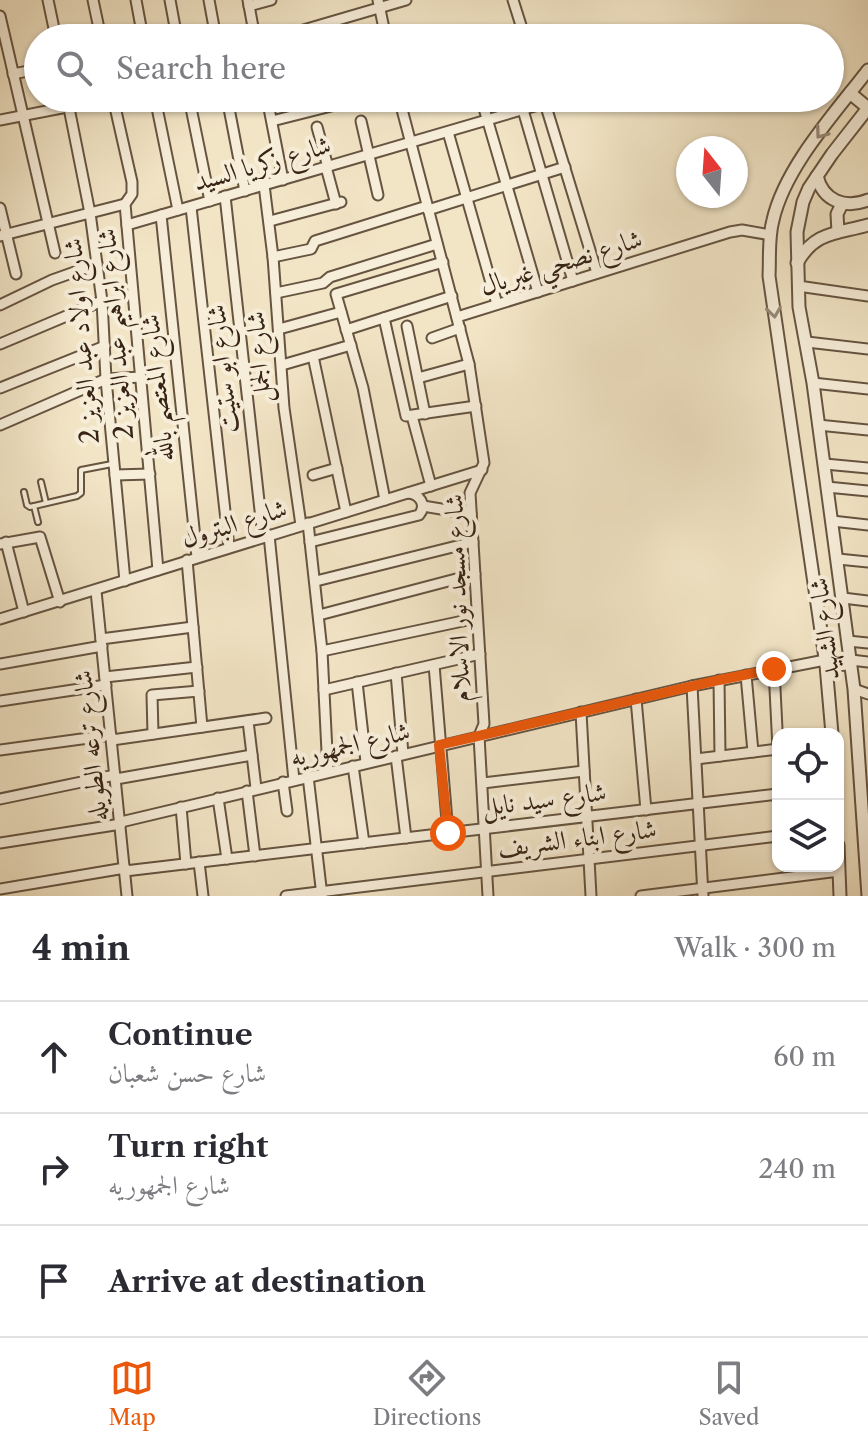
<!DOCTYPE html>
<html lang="en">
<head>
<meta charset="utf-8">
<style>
  body { margin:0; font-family:"Libre Caslon Text",Amiri,serif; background:#f2f2f3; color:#2b2b33 }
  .controls { position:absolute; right:24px; bottom:24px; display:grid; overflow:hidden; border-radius:16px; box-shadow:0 2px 6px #0004 }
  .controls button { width:72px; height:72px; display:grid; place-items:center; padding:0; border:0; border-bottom:2px solid #e1e1e2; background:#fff; color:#2b2b33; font:40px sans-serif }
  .compass { position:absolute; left:676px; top:136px; width:72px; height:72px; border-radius:50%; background:#fff; box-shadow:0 2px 6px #0004; rotate:343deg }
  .stop { position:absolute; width:24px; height:24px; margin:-18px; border:6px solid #ea580c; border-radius:50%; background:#fff }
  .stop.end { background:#ea580c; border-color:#fff; box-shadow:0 2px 8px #0008 }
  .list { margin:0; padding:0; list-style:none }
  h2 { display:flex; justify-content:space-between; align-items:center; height:104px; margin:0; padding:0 32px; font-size:34px }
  h2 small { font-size:26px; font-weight:400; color:#7c7c81 }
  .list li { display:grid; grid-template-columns:52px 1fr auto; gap:24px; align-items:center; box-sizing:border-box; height:112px; padding:0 32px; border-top:2px solid #e1e1e2 }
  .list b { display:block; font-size:30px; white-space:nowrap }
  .list p { margin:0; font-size:26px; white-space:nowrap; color:#7c7c81 }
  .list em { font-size:26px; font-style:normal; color:#7c7c81 }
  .icon { flex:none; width:44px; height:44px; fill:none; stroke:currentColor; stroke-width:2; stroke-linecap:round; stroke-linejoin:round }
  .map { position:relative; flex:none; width:868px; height:896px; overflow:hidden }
  .search { position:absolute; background:#fff; box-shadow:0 2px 6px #0004; left:24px; right:24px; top:24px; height:88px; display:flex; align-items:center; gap:20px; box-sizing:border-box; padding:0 28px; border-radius:44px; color:#7c7c81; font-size:30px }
  .sheet { height:440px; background:#fff }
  nav { display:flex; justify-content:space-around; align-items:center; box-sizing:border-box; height:112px; border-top:2px solid #e1e1e2; background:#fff; font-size:22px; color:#7c7c81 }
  nav a { display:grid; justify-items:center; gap:4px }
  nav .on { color:#ea580c }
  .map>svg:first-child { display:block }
</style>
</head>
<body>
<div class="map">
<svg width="868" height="896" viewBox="0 0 868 896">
  <rect width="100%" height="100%" fill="#f2e5c6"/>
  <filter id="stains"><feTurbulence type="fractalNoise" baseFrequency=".0025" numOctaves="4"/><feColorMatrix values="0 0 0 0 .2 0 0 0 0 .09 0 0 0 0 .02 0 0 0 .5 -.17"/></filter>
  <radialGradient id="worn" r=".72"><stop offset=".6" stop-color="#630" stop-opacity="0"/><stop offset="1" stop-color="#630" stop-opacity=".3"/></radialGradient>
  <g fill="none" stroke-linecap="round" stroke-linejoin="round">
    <g stroke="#665441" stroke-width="8">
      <g id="service">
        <polyline points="41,482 46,503"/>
        <polyline points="24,492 27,505 30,507 77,496 81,493 81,470 112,464"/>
        <polyline points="34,506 38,522"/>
      </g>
    </g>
    <g stroke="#665441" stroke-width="13">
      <g id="minor">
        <polyline points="48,0 56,38"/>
        <polyline points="93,0 101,38"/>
        <polyline points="136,0 143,38"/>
        <polyline points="170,0 177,38"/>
        <polyline points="209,0 216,38"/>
        <polyline points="248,0 255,38"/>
        <polyline points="378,0 386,38"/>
        <polyline points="513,0 525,38"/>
        <polyline points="249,6 271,0"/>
        <polyline points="0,16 55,253"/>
        <polyline points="276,38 406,0"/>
        <polyline points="509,38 524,33"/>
        <polyline points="13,74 38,69"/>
        <polyline points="67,98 90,213 102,301 106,379 125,581"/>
        <polyline points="113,98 132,182 132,194 125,204 158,570"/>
        <polyline points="155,98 178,210"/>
        <polyline points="189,98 210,201"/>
        <polyline points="227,98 245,191"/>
        <polyline points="267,98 283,180"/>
        <polyline points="399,98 469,364 484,463 470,493 484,724 479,736 488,896"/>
        <polyline points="481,98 538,292"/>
        <polyline points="544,100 597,273"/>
        <polyline points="401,106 426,98"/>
        <polyline points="523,110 573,281"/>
        <polyline points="0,120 113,98"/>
        <polyline points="272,121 363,98"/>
        <polyline points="361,121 378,195"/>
        <polyline points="317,127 328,167"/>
        <polyline points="448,132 497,304"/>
        <polyline points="326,167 336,204"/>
        <polyline points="264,185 273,257 284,408 301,525"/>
        <polyline points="225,196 263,537"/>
        <polyline points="191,207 229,547"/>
        <polyline points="0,208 16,274"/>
        <polyline points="428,210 565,167"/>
        <polyline points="161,215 197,557"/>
        <polyline points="270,221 341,202"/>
        <polyline points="127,225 545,103"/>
        <polyline points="0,236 125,204"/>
        <polyline points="273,257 311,249 315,241 427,206"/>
        <polyline points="798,286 868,296"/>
        <polyline points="276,293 323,283 330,277 437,244"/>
        <polyline points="0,305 52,280 97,264"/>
        <polyline points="457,317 730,232 742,230 771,235"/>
        <polyline points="384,318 406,416 476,406"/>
        <polyline points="407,326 425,414"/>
        <polyline points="279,329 341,312"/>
        <polyline points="346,330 452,296"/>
        <polyline points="432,338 460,328"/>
        <polyline points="807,342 868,349"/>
        <polyline points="0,344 102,301"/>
        <polyline points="313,356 346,512"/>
        <polyline points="282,365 351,345"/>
        <polyline points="418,378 469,364"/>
        <polyline points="813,383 868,389"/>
        <polyline points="0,388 105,346"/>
        <polyline points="412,416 431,486"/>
        <polyline points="0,425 106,379 141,377"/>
        <polyline points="818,425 868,430"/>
        <polyline points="825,464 868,468"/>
        <polyline points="115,475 150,474"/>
        <polyline points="313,475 337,468"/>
        <polyline points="827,487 868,491"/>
        <polyline points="385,500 363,388 336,294 443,262"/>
        <polyline points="423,506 471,514"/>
        <polyline points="832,521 868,525"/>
        <polyline points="308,523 322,651 328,772"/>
        <polyline points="269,535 294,780"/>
        <polyline points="6,542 24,612"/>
        <path d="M310,542L419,515C427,505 420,494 408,493"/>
        <polyline points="0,544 40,537 60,602"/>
        <polyline points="838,559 868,562"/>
        <polyline points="187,560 202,727"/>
        <polyline points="316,581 473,542"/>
        <polyline points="96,591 127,896"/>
        <polyline points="843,598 868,601"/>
        <polyline points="319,615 475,574"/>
        <polyline points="0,619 482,470"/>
        <polyline points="101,639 193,627"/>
        <polyline points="848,641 868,643"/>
        <polyline points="322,651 477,618"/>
        <polyline points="851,660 868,662"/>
        <polyline points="0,664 102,646"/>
        <polyline points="434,665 448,833"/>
        <polyline points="774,669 778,749"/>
        <polyline points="396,673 403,754"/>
        <polyline points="746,675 753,752"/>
        <polyline points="105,677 197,667"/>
        <polyline points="719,680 720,756"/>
        <polyline points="357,682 366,762"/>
        <polyline points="692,686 703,896"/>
        <polyline points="854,689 868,694"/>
        <polyline points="324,690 480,654"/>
        <polyline points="636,699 646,810"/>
        <polyline points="0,701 106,685"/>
        <polyline points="581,712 591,896"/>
        <polyline points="248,721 256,788"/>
        <polyline points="153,734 152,695 199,691"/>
        <polyline points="112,740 266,718"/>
        <polyline points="0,750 111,735"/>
        <polyline points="396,756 406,838"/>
        <polyline points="696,759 778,749"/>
        <polyline points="353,766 364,843"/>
        <polyline points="308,776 322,896"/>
        <polyline points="116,779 252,755"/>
        <polyline points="283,782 287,811"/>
        <polyline points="483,783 584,771"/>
        <polyline points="247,791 255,856"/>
        <polyline points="218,798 227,859"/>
        <polyline points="0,799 115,775"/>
        <polyline points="181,807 186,864"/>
        <polyline points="121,822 692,686 825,660"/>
        <polyline points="0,843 121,824"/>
        <polyline points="199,862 203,896"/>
        <polyline points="125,871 778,794"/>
        <polyline points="0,889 125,868"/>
        <polyline points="286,896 778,836"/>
        <polyline points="641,896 839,871"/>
      </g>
    </g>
    <g stroke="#665441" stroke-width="15">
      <g id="tertiary">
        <polyline points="850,93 868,108 832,154 809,188 803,202 797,232 799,307 813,383 854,689 868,896"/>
        <path d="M817,176C823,201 845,209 868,200"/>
        <polyline points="838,232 837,214 842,204"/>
        <path d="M797,263C815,231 837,234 868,225"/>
        <polyline points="826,665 851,664"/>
        <path d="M832,734L826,665L769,276C770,258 768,238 773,220C785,167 835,113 868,70"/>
        <polyline points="838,845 840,896"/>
      </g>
    </g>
    <use href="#service" stroke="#f7eeda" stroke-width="4"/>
    <use href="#minor" stroke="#f7eeda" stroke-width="9"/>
    <use href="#tertiary" stroke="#f7eeda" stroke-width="11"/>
  </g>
  <defs><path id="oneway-chevron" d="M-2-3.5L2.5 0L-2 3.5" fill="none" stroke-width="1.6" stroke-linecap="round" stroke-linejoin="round" transform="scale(2)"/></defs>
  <g stroke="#978978">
    <use href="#oneway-chevron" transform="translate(821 133) rotate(126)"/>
    <use href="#oneway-chevron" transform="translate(774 312) rotate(82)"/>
  </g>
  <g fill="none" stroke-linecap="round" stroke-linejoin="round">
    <polyline stroke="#ea580c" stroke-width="10" points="448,833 439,745 719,680 774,669"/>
  </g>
  <g text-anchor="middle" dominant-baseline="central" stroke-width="8" stroke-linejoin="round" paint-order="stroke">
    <g font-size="26" fill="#372415" stroke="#f7eeda">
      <text transform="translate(262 163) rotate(-16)">شارع زكريا السيد</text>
      <text transform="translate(561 262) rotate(-17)">شارع نصحي غبريال</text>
      <text transform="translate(115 334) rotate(-95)">شارع ابراهيم عبد العزيز 2</text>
      <text transform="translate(81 341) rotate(-95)">شارع اولاد عبد العزيز 2</text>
      <text transform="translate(258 357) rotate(-94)">شارع الجمل</text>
      <text transform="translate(222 369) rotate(-96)">شارع ابو ستيت</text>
      <text transform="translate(157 388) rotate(-96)">شارع المعتصم بالله</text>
      <text transform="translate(234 523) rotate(-17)">شارع البترول</text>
      <text transform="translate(457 598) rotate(-92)">شارع مسجد نور الاسلام</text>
      <text transform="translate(824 629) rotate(-97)">شارع الشهيد</text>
      <text transform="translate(350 744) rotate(-13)">شارع الجمهوريه</text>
      <text transform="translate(90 746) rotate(-96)">شارع ترعه الطويله</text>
      <text transform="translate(544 799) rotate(-7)">شارع سيد نايل</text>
      <text transform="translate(577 838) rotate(-7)">شارع ابناء الشريف</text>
    </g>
  </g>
  <rect width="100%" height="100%" filter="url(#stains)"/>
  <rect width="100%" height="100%" fill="url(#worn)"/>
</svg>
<div class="controls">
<button><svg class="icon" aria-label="locate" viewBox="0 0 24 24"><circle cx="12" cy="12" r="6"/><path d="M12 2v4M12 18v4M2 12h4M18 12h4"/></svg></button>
<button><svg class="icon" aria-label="layers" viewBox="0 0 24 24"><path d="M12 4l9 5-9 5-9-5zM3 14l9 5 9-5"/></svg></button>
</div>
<svg class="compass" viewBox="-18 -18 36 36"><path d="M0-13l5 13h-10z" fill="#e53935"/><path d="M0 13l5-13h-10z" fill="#7c7c81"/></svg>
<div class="stop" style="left:448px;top:833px"></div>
<div class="stop end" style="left:774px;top:669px"></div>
<div class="search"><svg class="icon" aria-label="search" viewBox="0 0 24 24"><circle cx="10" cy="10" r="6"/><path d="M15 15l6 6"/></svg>Search here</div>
</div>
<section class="sheet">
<h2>4 min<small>Walk · 300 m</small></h2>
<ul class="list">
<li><svg class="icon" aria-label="ahead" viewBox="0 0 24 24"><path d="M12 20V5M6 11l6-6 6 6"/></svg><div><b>Continue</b><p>شارع حسن شعبان</p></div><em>60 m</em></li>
<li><svg class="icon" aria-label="right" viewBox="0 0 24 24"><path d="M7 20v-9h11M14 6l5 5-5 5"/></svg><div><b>Turn right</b><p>شارع الجمهوريه</p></div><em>240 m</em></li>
<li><svg class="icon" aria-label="arrive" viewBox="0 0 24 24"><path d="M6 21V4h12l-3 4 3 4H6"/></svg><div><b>Arrive at destination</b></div></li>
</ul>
</section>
<nav>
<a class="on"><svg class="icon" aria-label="map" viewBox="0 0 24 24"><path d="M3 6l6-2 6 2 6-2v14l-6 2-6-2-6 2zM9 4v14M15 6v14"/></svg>Map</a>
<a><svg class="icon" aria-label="directions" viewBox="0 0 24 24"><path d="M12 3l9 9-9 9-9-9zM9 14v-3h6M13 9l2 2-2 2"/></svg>Directions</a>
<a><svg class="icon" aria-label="saved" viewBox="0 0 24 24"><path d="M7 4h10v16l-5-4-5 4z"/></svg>Saved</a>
</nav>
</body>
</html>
